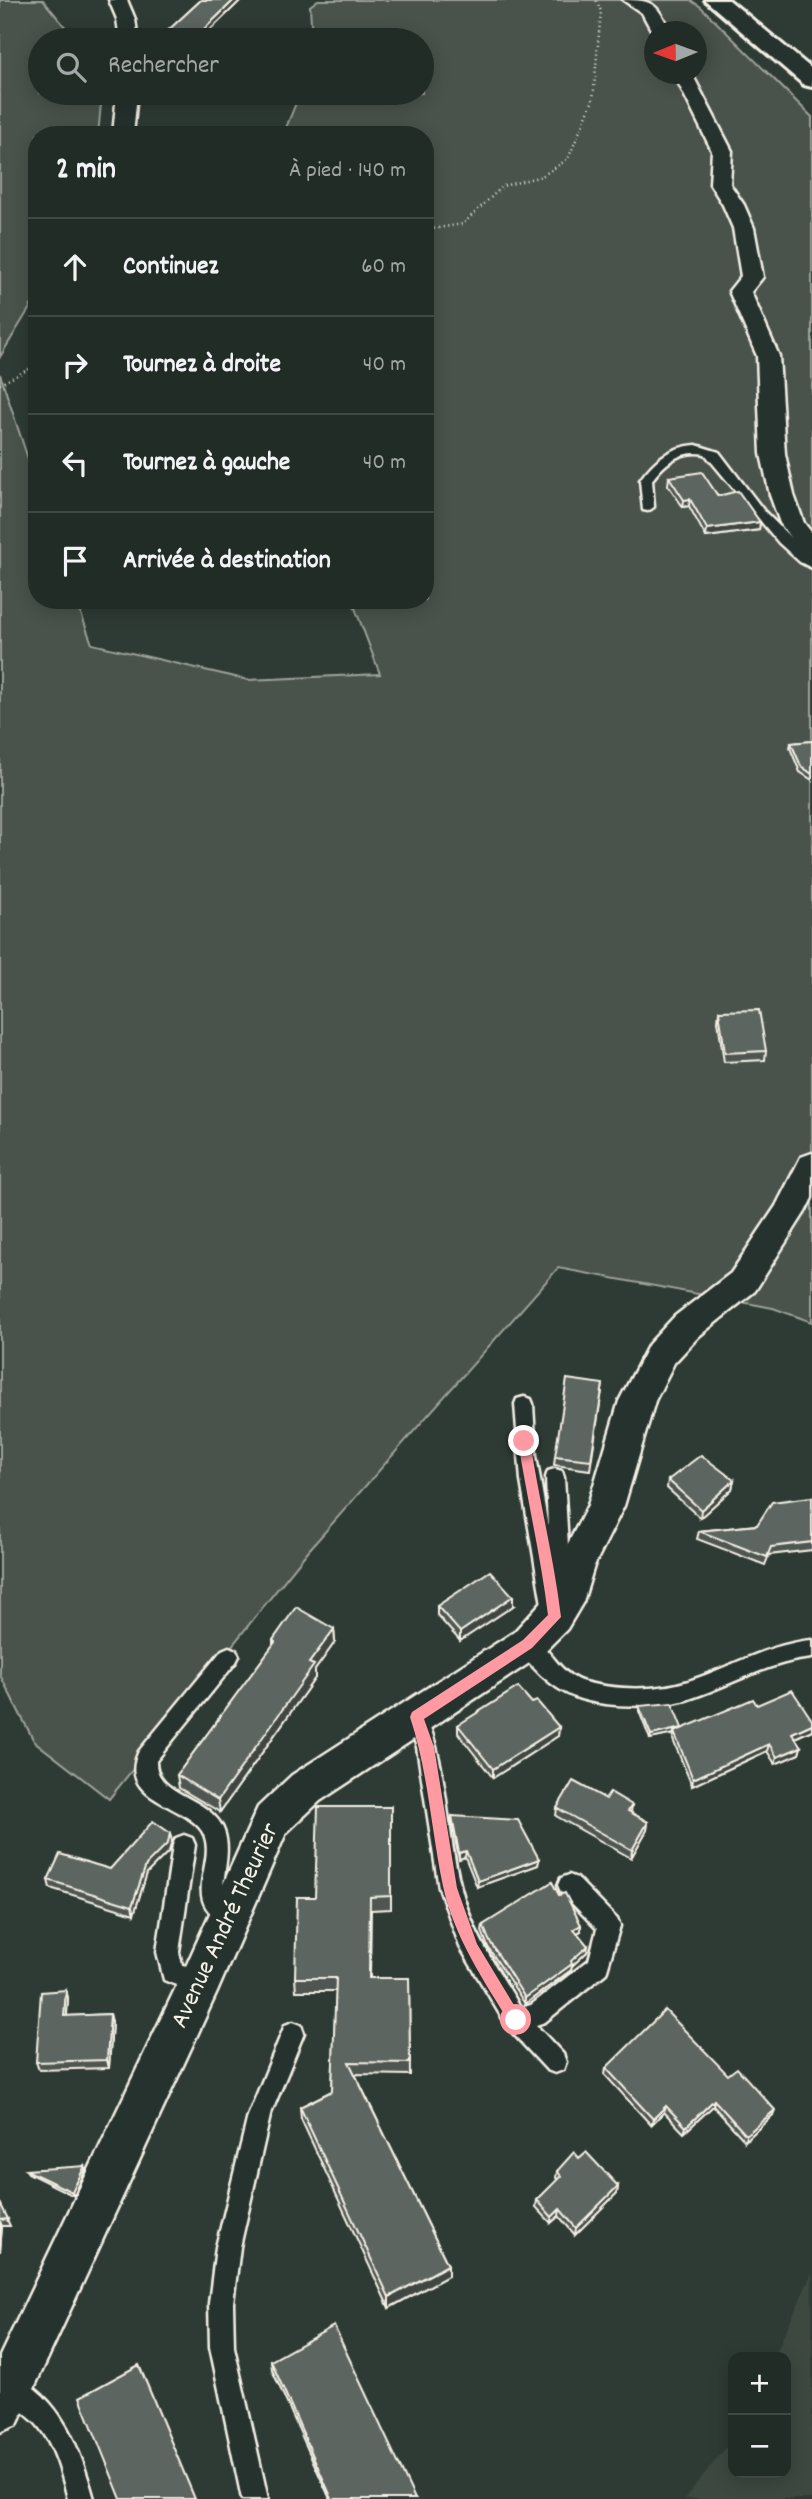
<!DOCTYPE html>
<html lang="fr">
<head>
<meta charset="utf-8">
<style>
  body { margin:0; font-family:Dekko,sans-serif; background:#2a342f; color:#f1f3f6 }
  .controls { position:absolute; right:21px; bottom:21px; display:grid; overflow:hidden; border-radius:14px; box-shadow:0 4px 18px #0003 }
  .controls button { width:63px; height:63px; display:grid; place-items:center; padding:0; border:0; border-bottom:2px solid #3f4844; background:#222c27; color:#f1f3f6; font:35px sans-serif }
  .compass { position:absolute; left:644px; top:21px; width:63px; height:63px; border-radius:50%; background:#222c27; box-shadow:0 4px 18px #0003; rotate:269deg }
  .stop { position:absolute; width:21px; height:21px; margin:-16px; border:5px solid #ff9aa2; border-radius:50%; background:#fff }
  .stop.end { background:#ff9aa2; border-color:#fff; box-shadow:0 2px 7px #0008 }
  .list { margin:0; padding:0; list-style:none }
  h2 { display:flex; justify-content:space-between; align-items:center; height:91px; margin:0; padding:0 28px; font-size:30px }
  h2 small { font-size:23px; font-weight:400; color:#a2a7a7 }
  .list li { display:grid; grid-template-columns:46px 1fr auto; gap:21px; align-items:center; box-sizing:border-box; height:98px; padding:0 28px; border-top:2px solid #3f4844 }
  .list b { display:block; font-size:26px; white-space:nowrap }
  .list em { font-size:23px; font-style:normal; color:#a2a7a7 }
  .icon { flex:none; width:38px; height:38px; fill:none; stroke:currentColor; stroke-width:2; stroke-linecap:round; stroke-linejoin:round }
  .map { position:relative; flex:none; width:812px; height:2499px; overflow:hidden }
  .search { position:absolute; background:#222c27; box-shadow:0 4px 18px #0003; left:28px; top:28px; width:406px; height:77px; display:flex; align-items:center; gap:18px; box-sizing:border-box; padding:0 24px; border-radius:38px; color:#a2a7a7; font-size:26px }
  .panel { position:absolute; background:#222c27; box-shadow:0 4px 18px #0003; left:28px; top:126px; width:406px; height:483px; border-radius:28px }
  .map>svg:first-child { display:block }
</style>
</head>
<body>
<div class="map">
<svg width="812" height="2499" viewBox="0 0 812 2499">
  <rect width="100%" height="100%" fill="#2e3b34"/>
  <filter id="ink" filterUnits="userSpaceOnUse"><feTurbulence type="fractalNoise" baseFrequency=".0143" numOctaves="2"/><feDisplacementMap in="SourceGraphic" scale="14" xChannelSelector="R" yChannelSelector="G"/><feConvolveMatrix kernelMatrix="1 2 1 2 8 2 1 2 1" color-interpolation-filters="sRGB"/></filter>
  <g filter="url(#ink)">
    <polygon fill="#3c4841" points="812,2273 812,2499 684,2499 733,2439 733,2473 786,2473 786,2357 774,2357"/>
    <g fill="#48524c" stroke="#9ea29a" stroke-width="2" fill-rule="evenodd">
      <polygon points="0,0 43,0 76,40 40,40 40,93 102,93 98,135 37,135 37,296 0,357"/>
      <path d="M318,0H690L701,7L812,117V1322L773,1308L558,1268L308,1551L109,1799L34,1741L0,1675V374L37,486V600H76L92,644L248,680L380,674L352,600H425V135H283L300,93H422V40H312L310,6ZM654,32H696V74H654Z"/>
    </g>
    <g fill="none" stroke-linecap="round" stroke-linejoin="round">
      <g stroke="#f4f1e8" stroke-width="5">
        <g id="service">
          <path d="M696,445L719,452L764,511L812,559V568L800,562L779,543L705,454C682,449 665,462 652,480L654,507L648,511L643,510L640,480C655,459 670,447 696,445Z"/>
          <polygon points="524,1397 531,1399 533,1404 536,1456 548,1527 546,1477 548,1471 555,1469 562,1471 564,1477 568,1546 557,1578 563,1610 560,1616 553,1619 546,1616 543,1610 521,1481 515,1404 517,1399"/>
          <path d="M527,1635C550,1644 558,1675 584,1682C614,1690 656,1691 685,1682C728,1669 767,1644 812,1640V1658C768,1662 728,1687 686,1700C658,1708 602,1708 575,1697C552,1688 528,1666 517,1644L520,1638Z"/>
          <path d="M229,1647L236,1650L239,1656L236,1662L156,1761C155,1797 212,1796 224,1831C231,1851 223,1871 223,1891L242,1915L239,1922L231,1925C174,1903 221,1861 202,1831C185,1804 116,1800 139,1751L222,1650Z"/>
          <path d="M416,1707L423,1710C449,1766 445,1829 461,1888C472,1932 497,1969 521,2008L531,2005L589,1960L597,1929L561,1892L558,1885L561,1878L569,1875L577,1878L617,1919L620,1926L606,1973L545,2022L536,2025L563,2054L566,2062L563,2070L555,2073L547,2070L508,2028L460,1947L439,1888L417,1747L406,1716L409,1710Z"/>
          <path d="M184,1835L192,1838L195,1845L179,1952L182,1965L210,1970L213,1978L210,1986C193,1992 180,1987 164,1980L157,1952L173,1845L176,1838Z"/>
          <polygon points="293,2022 301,2025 304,2033 270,2116 240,2247 233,2303 234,2347 268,2499 242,2499 210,2347 209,2303 216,2247 248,2116 285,2025"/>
          <path d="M11,2375C61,2395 81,2451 94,2499H68C62,2475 55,2447 39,2427C28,2412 0,2402 2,2378Z"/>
        </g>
      </g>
      <g stroke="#f4f1e8" stroke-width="5">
        <g id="minor">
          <polygon points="109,0 127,0 135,19 138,40 120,40 117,19"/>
          <path d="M623,0C655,0 656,4 671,32H654V35L642,13Z"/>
          <polygon points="674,74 692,74 732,151 730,184 744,205 754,228 763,277 751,292 779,356 785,454 794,495 804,523 812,533 812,558 803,556 780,523 770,495 761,454 757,356 729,291 741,276 733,228 723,205 710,184 712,151"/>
          <polygon points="117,93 137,93 133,135 113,135"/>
          <polygon points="812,1153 812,1198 805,1212 755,1291 699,1336 674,1363 655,1401 624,1506 594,1566 583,1602 567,1629 540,1656 320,1801 286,1833 217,1992 17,2425 0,2432 0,2356 187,1964 258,1807 292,1775 514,1632 547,1596 557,1565 588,1505 619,1401 649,1344 675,1316 731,1273 776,1206 801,1157"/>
        </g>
      </g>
      <g stroke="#f4f1e8" stroke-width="6">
        <polygon id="motorway" points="705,0 729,0 812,69 812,87 804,85"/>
      </g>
      <g stroke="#f4f1e8" stroke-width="2.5" stroke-dasharray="1 3.5" stroke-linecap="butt">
        <polyline points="425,230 463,224 503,186 542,176 568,159 593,100 601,11 596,0"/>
        <polyline points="0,384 37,365"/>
      </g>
      <use href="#service" fill="#26332d" fill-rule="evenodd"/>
      <use href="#minor" fill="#26332d" fill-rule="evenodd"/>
      <use href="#motorway" fill="#26332d" fill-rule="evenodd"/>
    </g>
    <g fill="#4f5751" stroke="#f4f1e8" stroke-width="2">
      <polygon points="201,0 241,0 200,40 161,40 161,37"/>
      <polygon points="669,477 718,496 760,522 759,530 706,537 689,506 683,507 668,485"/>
      <polygon points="812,741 812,780 800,772 790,748 791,743"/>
      <polygon points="719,1011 766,1051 765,1060 724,1062 718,1021"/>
      <polygon points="603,1384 590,1470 554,1465 555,1456"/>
      <polygon points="668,1480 734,1480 732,1489 700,1518 667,1488"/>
      <polygon points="812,1497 812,1550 769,1555 765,1565 697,1539 699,1531 757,1525"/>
      <polygon points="437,1606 513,1606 460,1641 437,1615"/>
      <polygon points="334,1629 335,1642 315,1670 315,1678 220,1812 179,1788 177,1775 273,1645 273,1640"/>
      <polygon points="532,1703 559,1727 558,1736 493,1778 458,1733 458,1725"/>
      <polygon points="757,1705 812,1730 795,1738 801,1747 799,1754 775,1764 767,1751 692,1786 673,1740 674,1734 650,1739 639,1711 639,1706 682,1729"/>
      <polygon points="606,1799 632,1805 631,1813 648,1822 647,1830 631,1858 556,1816 557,1808"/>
      <polygon points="391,1807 391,1909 371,1910 370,1978 409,1978 410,2075 355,2074 448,2265 448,2276 389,2308 301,2119 300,2107 332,2091 336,1991 296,1991 295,1978 315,1897"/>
      <polygon points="452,1816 539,1859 538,1865 477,1887 465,1857 459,1859 452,1823"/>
      <polygon points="172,1841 169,1851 147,1873 134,1914 50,1888 48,1880 110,1869"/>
      <polygon points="559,1895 581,1931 577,1933 587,1952 572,1966 571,1970 525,2004 488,1947 482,1931 483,1925"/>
      <polygon points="66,1990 68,1998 67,2016 110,2014 112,2022 109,2068 39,2070 36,2062"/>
      <polygon points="606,2068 728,2075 773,2115 745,2141 713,2106 684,2133 664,2112 651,2125 605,2075"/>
      <polygon points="579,2158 618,2186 617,2193 575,2235 559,2216 551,2223 536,2207 537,2200 558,2180 556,2178 557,2171"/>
      <polygon points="86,2169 74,2196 28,2173 26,2170"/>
      <polygon points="0,2203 10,2226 2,2226 0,2252"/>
      <polygon points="271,2361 415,2499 330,2499 272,2370"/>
    </g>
    <g fill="#404742" stroke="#f4f1e8" stroke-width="2">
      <polygon points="234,0 241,0 200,40 193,40"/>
      <polygon points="690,499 689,506 683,507 684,500"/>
      <polygon points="760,522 759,530 706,537 707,529"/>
      <polygon points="734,1480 732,1489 700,1518 701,1510"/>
      <polygon points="513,1596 513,1606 460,1641 460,1632"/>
      <polygon points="334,1629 335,1642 315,1670 315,1678 220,1812 218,1800 309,1663"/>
      <polygon points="812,1724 812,1730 790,1740 792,1733"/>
      <polygon points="559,1727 558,1736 493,1778 493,1769"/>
      <polygon points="682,1728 674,1732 674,1734 650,1739 651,1735"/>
      <polygon points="769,1744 767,1751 692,1786 693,1779"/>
      <polygon points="801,1747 799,1754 775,1764 777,1757"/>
      <polygon points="648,1822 647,1830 631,1858 632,1850"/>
      <polygon points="170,1833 172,1841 169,1851 147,1873 134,1914 132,1906 146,1865"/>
      <polygon points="466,1851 465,1857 459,1859 459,1853"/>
      <polygon points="539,1859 538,1865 477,1887 478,1881"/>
      <polygon points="581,1925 581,1931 573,1935 574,1929"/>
      <polygon points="588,1946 587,1952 572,1966 571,1970 525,2004 525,1998"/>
      <polygon points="66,1990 68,1998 66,2024 64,2016"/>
      <polygon points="110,2014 112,2022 109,2068 107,2060"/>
      <polygon points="714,2100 713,2106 684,2133 686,2127"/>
      <polygon points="666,2106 664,2112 651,2125 653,2119"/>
      <polygon points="775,2110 773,2115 745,2141 746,2135"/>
      <polygon points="85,2166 86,2169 74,2196 72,2192"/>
      <polygon points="618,2186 617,2193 575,2235 576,2228"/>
      <polygon points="560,2209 559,2216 551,2223 552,2217"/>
      <polygon points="0,2221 2,2226 0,2252"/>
      <polygon points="448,2265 448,2276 389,2308 389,2297"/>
    </g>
    <g fill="#5c655e" stroke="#f4f1e8" stroke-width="2">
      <polygon points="201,0 234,0 193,40 185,40 161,37"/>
      <polygon points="702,472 718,496 738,491 760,522 707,529 690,499 684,500 669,477"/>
      <polygon points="812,741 812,774 801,766 791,743"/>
      <polygon points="759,1010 766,1051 725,1053 719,1011"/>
      <polygon points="567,1379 603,1384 591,1460 555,1456"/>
      <polygon points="701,1455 734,1480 701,1510 668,1480"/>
      <polygon points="812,1497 812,1542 771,1547 767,1557 699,1531 757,1525 772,1502"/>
      <polygon points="490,1571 513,1596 460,1632 437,1606"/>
      <polygon points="296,1607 334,1629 309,1663 314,1665 218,1800 177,1775 275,1642 273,1640"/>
      <polygon points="518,1687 532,1703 537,1701 559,1727 493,1769 458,1725"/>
      <polygon points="792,1690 812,1720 812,1724 792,1733 801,1747 777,1757 769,1744 693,1779 674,1732 753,1699 757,1705"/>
      <polygon points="672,1703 682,1728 651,1735 639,1706"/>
      <polygon points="573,1781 606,1799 610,1792 632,1805 628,1811 648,1822 632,1850 557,1808"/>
      <polygon points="318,1807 391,1807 391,1896 370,1897 369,1978 409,1978 410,2063 349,2062 448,2265 389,2297 300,2107 332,2091 336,1978 295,1978 297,1897 315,1897"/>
      <polygon points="452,1816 518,1820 539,1859 478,1881 466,1851 459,1853"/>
      <polygon points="153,1821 170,1833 168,1843 146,1865 132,1906 48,1880 60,1854 110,1869"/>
      <polygon points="552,1882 559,1895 565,1893 581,1925 574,1929 588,1946 571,1961 572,1964 525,1998 489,1940 483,1925"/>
      <polygon points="66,1990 64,2016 110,2014 107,2060 36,2062 41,1992"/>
      <polygon points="665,2010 728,2075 737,2068 775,2110 746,2135 714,2100 686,2127 666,2106 653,2119 606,2068"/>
      <polygon points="574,2152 579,2158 586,2152 618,2186 576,2228 560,2209 552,2217 537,2200 561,2176 557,2171"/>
      <polygon points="85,2166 72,2192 26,2170"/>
      <polygon points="0,2203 8,2219 0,2220"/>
      <polygon points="334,2326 415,2499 332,2499 271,2361"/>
      <polygon points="139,2365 195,2499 121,2499 80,2397"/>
    </g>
  </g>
  <path fill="#ff9aa2" d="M524,1436L530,1441C539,1500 554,1558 561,1617L532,1648L424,1719L434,1747L457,1888L477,1944L523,2020L521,2025L516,2027L511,2025C484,1981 454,1937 443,1886C431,1829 428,1771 410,1717L412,1712L523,1640L548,1615C541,1557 527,1499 518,1441Z"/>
  <g text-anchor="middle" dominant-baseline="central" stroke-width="7" stroke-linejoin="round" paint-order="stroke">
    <g font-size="26" fill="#f4f1e8" stroke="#26332d">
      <text transform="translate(226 1926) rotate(-65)">Avenue André Theurier</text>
    </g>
  </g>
</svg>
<div class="controls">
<button>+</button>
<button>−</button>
</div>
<svg class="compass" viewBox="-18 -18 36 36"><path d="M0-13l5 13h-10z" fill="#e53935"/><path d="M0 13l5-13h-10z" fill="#a2a7a7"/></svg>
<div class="stop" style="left:516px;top:2020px"></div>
<div class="stop end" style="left:524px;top:1441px"></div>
<div class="search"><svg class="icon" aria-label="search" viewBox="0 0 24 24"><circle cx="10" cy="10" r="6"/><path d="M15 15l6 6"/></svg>Rechercher</div>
<section class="panel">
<h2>2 min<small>À pied · 140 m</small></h2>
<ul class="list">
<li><svg class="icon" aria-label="ahead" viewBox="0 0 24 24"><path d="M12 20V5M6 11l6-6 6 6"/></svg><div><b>Continuez</b></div><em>60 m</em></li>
<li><svg class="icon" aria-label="right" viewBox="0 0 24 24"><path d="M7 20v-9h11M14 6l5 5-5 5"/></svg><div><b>Tournez à droite</b></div><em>40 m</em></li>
<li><svg class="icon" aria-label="left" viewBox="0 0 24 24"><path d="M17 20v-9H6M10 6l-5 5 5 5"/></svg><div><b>Tournez à gauche</b></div><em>40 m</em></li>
<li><svg class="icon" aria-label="arrive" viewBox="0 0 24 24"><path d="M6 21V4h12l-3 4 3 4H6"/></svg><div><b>Arrivée à destination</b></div></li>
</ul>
</section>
</div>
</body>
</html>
